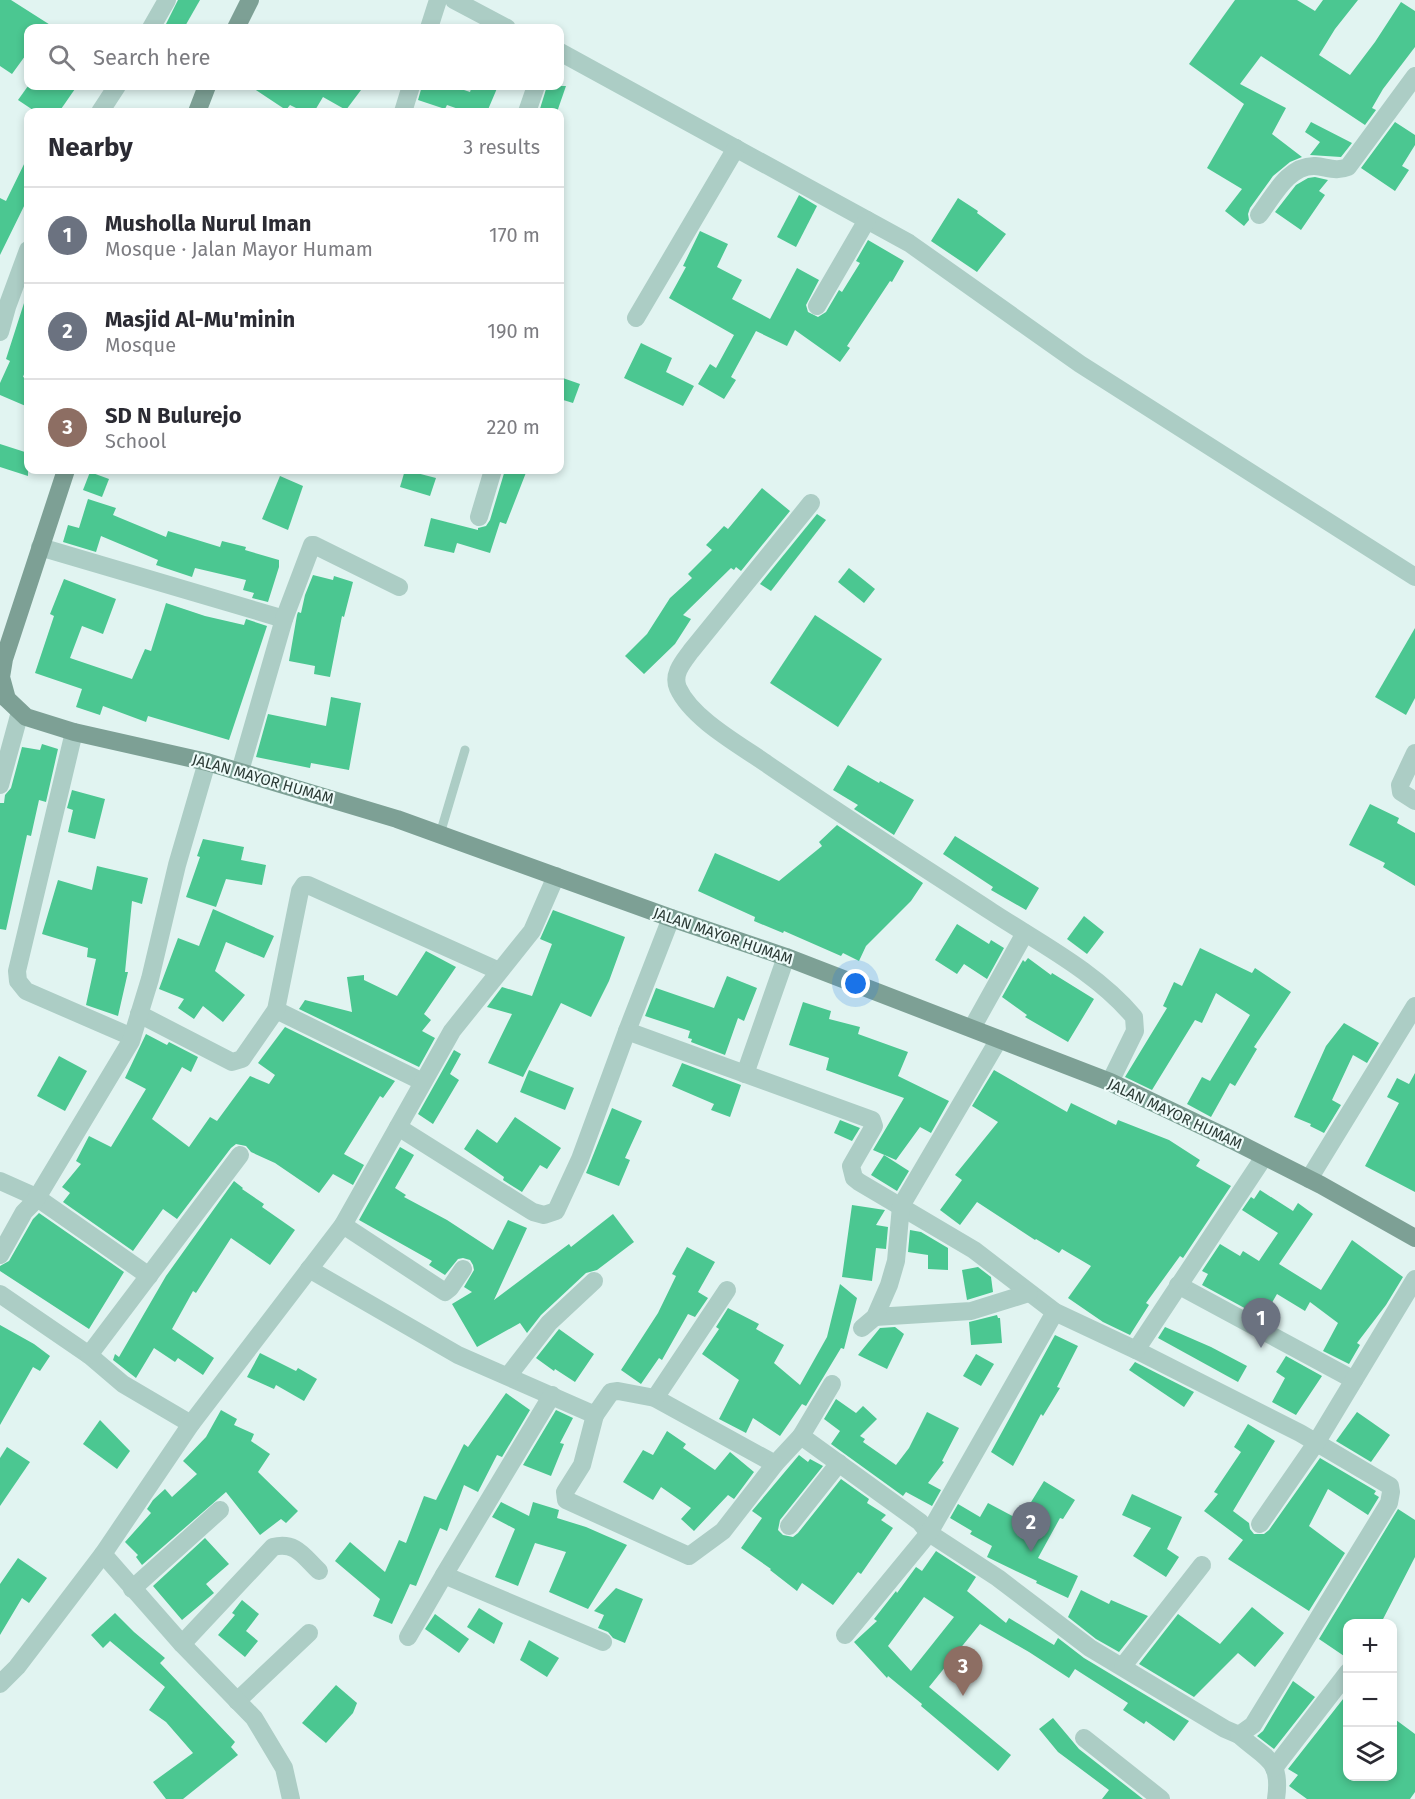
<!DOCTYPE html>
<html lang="en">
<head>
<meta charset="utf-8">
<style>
  body { margin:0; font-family:"Fira Sans",sans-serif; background:#f7f7f7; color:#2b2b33 }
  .controls { position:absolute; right:18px; bottom:18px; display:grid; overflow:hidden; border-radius:12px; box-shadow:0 3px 9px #0003 }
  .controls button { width:54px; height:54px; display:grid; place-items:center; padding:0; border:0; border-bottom:2px solid #e1e1e2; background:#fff; color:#2b2b33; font:30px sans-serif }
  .you { position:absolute; left:856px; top:984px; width:21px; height:21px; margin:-15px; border:4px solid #fff; border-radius:50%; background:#1a73e8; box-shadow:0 0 0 9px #1a73e833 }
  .badge { display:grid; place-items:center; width:39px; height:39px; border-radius:50%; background:#5d1f45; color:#fff; font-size:20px; font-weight:700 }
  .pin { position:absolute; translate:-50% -50px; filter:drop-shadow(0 2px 3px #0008) }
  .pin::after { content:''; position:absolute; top:32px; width:21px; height:18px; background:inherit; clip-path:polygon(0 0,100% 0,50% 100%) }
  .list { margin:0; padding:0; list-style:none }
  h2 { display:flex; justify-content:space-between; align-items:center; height:78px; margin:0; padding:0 24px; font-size:26px }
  h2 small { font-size:20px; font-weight:400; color:#7c7c81 }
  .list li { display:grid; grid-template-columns:39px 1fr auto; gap:18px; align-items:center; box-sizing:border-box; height:96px; padding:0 24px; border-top:2px solid #e1e1e2 }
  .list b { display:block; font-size:22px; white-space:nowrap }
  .list p { margin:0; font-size:20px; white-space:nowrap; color:#7c7c81 }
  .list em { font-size:20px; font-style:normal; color:#7c7c81 }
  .icon { flex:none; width:33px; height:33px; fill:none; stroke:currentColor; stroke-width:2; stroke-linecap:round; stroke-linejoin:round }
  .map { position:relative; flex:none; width:1415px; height:1799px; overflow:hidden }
  .search { position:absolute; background:#fff; box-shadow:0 3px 9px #0003; left:24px; top:24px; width:540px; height:66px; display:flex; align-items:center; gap:15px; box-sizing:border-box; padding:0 21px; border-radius:12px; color:#7c7c81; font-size:22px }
  .panel { position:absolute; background:#fff; box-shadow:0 3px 9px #0003; left:24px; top:108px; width:540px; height:366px; border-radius:12px }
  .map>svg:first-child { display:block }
</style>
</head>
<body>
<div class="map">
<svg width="1415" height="1799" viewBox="0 0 1415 1799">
  <rect width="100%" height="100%" fill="#e1f4f1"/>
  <g fill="#4bc791" fill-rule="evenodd">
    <polygon points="0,0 11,0 55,28 28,28 28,52 12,74 0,66"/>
    <polygon points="178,0 200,0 184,28 164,28"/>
    <polygon points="1235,0 1297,0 1315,11 1323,0 1358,0 1335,29 1319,55 1350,75 1375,42 1401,2 1415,11 1415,47 1383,89 1372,108 1376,110 1365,125 1261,56 1240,84 1286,108 1272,134 1302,157 1290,162 1273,176 1250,208 1248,214 1249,220 1244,226 1225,211 1242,189 1207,168 1244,104 1189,64"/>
    <polygon points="28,86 77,86 59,112 36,112 18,100"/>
    <polygon points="250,86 364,86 346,110 323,97 314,112 304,112 290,105 286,110"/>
    <polygon points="422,86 452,86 470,92 472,86 498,86 487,112 467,112 447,105 445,109 418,100"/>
    <polygon points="547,86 566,86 557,112 539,112"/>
    <polygon points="1311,122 1352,143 1341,157 1310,155 1320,142 1305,132"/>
    <polygon points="1395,122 1415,135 1415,145 1402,166 1409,170 1395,191 1361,168"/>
    <polygon points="28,156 28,198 0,255 0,198 6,201"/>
    <polygon points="1315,177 1328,180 1319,191 1325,195 1301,230 1275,212 1296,185 1308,178"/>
    <polygon points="799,195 817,206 796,247 777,237"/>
    <polygon points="958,198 978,211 977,213 1006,234 977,272 931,241"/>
    <polygon points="700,231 728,244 717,267 742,280 732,299 770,319 797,268 819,280 806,305 808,312 818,317 826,312 839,290 842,292 860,263 856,261 868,240 904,261 892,282 890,281 847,346 850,348 840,362 795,330 787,346 756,331 731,377 736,380 724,399 698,384 710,364 716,368 734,335 669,298 686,267 683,266"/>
    <polygon points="25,300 28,300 28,367 27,366 23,377 28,379 28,407 0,395 0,383 10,361 6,359"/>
    <polygon points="641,343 672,358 666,372 694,386 683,406 624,378"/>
    <polygon points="560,377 580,384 573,403 560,399"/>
    <polygon points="0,444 28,453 28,476 0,467"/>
    <polygon points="405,470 436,478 430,496 400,487"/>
    <polygon points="505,470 527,470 506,524 500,522 490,553 457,543 454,553 424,546 431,518 478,530 478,528 486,526 490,520"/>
    <polygon points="90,472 109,479 102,497 83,490"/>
    <polygon points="280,476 303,486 288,530 262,519"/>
    <polygon points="762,488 790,511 741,571 736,567 734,570 731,568 683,615 691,619 675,644 644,674 625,656 647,634 670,598 692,578 688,574 712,550 706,545 724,526 728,529"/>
    <polygon points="88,499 116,508 113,515 166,537 168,531 220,547 222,541 246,547 245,550 279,560 279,567 268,602 252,598 254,593 243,590 246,580 195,568 192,577 156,565 158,560 101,536 96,552 63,542 68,525 79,528"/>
    <polygon points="817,514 826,520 771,591 760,584"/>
    <polygon points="849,568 875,589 864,603 838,582"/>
    <polygon points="313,575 333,580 334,576 353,582 344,617 342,616 330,677 314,674 315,666 289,661 297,615 298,612 301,613 305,595"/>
    <polygon points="64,579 116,599 103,634 82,626 70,658 132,679 145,649 151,651 166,603 205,616 244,625 246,619 267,626 229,740 148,716 146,722 103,706 100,715 76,707 82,689 35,673 54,616 50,614"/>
    <polygon points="815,615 882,659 838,727 770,683"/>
    <polygon points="1415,628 1415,698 1406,715 1375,697"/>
    <polygon points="331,697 361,703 349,770 311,763 310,768 256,757 268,714 326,726"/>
    <polygon points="42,744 58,749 46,802 39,800 31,836 27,835 6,930 0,929 0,803 4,803 5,795 11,788 22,747 40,750"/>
    <polygon points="848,765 879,783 880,781 914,800 894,835 854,809 858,805 833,790"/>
    <polygon points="72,790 105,799 95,839 68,832 73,810 67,808"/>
    <polygon points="1370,804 1399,818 1397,823 1415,833 1415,886 1383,867 1385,863 1349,845"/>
    <polygon points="837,825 923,883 911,901 866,946 859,961 843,953 841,956 784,931 783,933 754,921 755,917 698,891 715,853 779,881 822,846 819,842"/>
    <polygon points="955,836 1039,888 1026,910 991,890 993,887 943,854"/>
    <polygon points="203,839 244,847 241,860 266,865 262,885 226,879 216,907 186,897 200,857 197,856"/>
    <polygon points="97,866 148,878 142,904 132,901 125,972 128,972 118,1016 86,1005 96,959 87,957 88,948 42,934 58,880 92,890"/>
    <polygon points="213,909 274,936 264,958 226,942 215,971 245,995 223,1022 203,1006 194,1019 178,1008 184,999 159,989 178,938 199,946"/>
    <polygon points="553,910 625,937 609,981 591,1017 561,1003 523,1077 488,1063 512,1014 487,1007 502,987 532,996 552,944 540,939"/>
    <polygon points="1084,916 1104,932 1087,954 1067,939"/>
    <polygon points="957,924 989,944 991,940 1004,948 987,979 964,964 957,974 935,960"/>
    <polygon points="1200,948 1252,973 1255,968 1291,992 1254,1047 1257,1049 1235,1086 1230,1083 1211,1117 1187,1104 1202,1077 1210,1081 1250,1015 1216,993 1202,1023 1195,1020 1152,1090 1125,1077 1167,1008 1163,1006 1174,982 1182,986"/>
    <polygon points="426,951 456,967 424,1014 431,1020 422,1031 435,1038 419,1067 299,1009 305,1000 352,1012 347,977 364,975 364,980 397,996"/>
    <polygon points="1028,958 1051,975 1052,973 1094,999 1068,1042 1025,1017 1027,1015 1002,997 1023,960 1025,962"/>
    <polygon points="727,976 757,988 744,1021 738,1018 725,1055 691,1042 692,1039 688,1038 690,1031 645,1016 656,988 714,1008"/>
    <polygon points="803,1002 831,1011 829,1019 860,1027 858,1034 908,1052 898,1076 949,1101 931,1133 920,1127 896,1160 873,1150 904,1098 826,1070 829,1058 789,1045"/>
    <polygon points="1344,1023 1379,1043 1367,1063 1353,1055 1332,1100 1341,1105 1324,1133 1310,1126 1311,1124 1294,1117 1326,1046"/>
    <polygon points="285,1027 395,1081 383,1098 380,1096 344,1154 364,1165 353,1185 333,1174 319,1193 275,1163 251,1152 246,1146 236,1144 231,1148 177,1219 163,1209 133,1251 63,1202 70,1193 62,1187 81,1164 76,1161 89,1136 111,1147 146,1089 125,1078 146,1034 167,1045 169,1042 198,1057 191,1072 182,1067 152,1119 189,1147 210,1117 217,1121 250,1076 269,1084 275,1075 258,1063"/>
    <polygon points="454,1050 461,1054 450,1074 459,1080 433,1124 418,1114"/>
    <polygon points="59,1056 87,1071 65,1111 37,1096"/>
    <polygon points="682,1063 741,1085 730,1117 711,1110 714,1104 672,1086"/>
    <polygon points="529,1070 574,1088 565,1110 520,1092"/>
    <polygon points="994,1070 1067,1112 1071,1103 1116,1125 1118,1120 1169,1140 1200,1160 1196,1166 1231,1186 1183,1258 1180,1256 1146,1303 1149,1305 1130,1335 1103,1322 1068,1298 1091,1266 1062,1249 1059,1253 1036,1239 1035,1240 977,1202 960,1225 940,1210 962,1180 955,1175 998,1122 972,1106"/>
    <polygon points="1415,1073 1415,1192 1365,1166 1399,1103 1387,1097 1397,1078 1409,1084"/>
    <polygon points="612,1108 642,1121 625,1158 630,1160 619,1186 586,1173"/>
    <polygon points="515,1117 561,1148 547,1169 540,1165 522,1192 503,1180 504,1177 464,1149 477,1129 497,1143"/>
    <polygon points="840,1120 860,1128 852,1141 834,1133"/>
    <polygon points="400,1147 414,1155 395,1188 406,1195 404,1197 447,1220 493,1250 508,1220 527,1228 494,1300 550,1258 569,1244 571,1247 613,1214 634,1242 597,1270 586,1273 541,1315 527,1333 520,1323 477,1347 452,1304 472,1292 464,1287 474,1270 473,1265 470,1260 463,1258 458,1259 445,1275 429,1265 432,1261 359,1220"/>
    <polygon points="884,1155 909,1171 897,1191 871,1175"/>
    <polygon points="234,1181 243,1188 242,1189 264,1204 262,1207 295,1230 270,1265 231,1238 196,1293 193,1291 172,1329 214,1358 203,1375 178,1358 175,1362 154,1348 136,1378 113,1360 115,1354 119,1357 166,1276"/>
    <polygon points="1260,1190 1293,1211 1298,1203 1313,1214 1279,1264 1321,1290 1352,1240 1403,1277 1386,1305 1357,1343 1360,1345 1349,1364 1323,1351 1338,1323 1310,1302 1305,1311 1277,1294 1263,1318 1202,1285 1208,1274 1202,1271 1220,1244 1240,1256 1243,1251 1259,1261 1278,1233 1242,1210 1251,1197 1254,1199"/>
    <polygon points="852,1205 885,1210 876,1225 888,1227 886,1249 876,1248 872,1281 842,1277"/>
    <polygon points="39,1213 124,1272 89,1329 0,1271 0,1266 9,1261 33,1219"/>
    <polygon points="910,1230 921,1232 948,1248 948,1270 928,1269 928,1255 908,1252"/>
    <polygon points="687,1247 715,1262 698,1292 708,1298 695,1317 688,1314 662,1360 659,1358 641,1384 621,1370 658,1313 676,1276 672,1274"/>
    <polygon points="978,1267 991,1277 993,1292 967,1300 962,1270"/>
    <polygon points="840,1284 857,1298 844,1349 841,1348 806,1406 802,1404 780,1436 753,1418 746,1433 719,1419 739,1380 702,1354 719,1329 716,1327 728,1308 759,1324 756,1329 784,1345 774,1363 800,1385 827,1337"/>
    <polygon points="997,1315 998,1318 1000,1318 1002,1343 971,1345 969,1322"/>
    <polygon points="0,1325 34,1344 50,1356 40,1371 33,1367 0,1425"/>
    <polygon points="895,1327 904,1334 887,1369 858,1355 880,1328"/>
    <polygon points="1165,1327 1211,1347 1247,1366 1238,1382 1158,1338"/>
    <polygon points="559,1329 594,1354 575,1382 555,1369 554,1371 536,1358"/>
    <polygon points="1055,1335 1078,1346 1057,1387 1060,1388 1043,1416 1041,1414 1013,1466 991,1452"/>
    <polygon points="260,1353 296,1371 298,1368 317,1379 304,1401 276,1385 274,1389 247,1377"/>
    <polygon points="976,1354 994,1364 981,1386 963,1376"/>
    <polygon points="1286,1356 1322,1376 1296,1415 1272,1402 1285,1378 1276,1372"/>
    <polygon points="1135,1362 1194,1392 1184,1407 1129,1370"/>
    <polygon points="506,1393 530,1410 502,1457 497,1455 478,1492 464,1485 447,1531 440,1528 416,1586 410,1584 392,1624 373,1616 380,1599 335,1561 350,1542 385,1572 399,1540 406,1543 424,1496 436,1500 464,1444 468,1447"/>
    <polygon points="836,1399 856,1413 863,1406 877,1419 860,1436 865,1439 863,1442 896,1465 909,1448 927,1412 959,1428 942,1461 944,1462 928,1483 941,1490 932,1506 906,1492 903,1496 831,1444 840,1431 824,1419"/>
    <polygon points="221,1410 237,1419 234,1425 254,1434 251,1441 270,1454 258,1472 298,1511 286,1523 281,1519 260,1535 226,1492 142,1565 136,1557 138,1555 125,1542 151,1513 147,1509 153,1500 165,1489 172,1497 197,1474 183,1461 206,1437"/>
    <polygon points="556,1410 573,1418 560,1443 564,1444 551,1476 523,1465"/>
    <polygon points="1357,1412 1390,1435 1371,1462 1336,1441"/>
    <polygon points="100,1420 130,1451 117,1469 83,1444"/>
    <polygon points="1248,1424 1275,1441 1233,1511 1249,1523 1250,1529 1254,1534 1264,1534 1269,1530 1320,1458 1376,1491 1374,1494 1379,1497 1368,1515 1328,1489 1309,1526 1345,1553 1309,1611 1228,1559 1243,1540 1204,1511 1218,1494 1214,1492 1241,1452 1234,1447"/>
    <polygon points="667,1431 686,1444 683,1448 715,1470 730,1452 754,1472 734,1499 728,1495 694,1531 681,1519 691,1508 661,1487 653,1500 623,1482 643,1450 653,1455"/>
    <polygon points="7,1447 30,1462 0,1506 0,1458"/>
    <polygon points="799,1455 808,1462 810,1459 823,1466 780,1520 778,1530 783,1535 793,1537 798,1533 841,1479 869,1499 867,1503 886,1515 881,1520 893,1528 861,1574 858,1572 833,1605 802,1583 797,1591 770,1570 771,1569 741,1548 762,1518 752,1511"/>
    <polygon points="1044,1481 1075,1500 1063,1519 1060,1518 1038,1558 1078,1576 1068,1598 1036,1583 1037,1581 987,1557 992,1546 970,1534 972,1531 950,1518 958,1504 980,1517 988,1503 1020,1520"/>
    <polygon points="1132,1494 1182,1517 1167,1549 1179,1557 1166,1577 1133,1556 1151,1528 1122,1515"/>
    <polygon points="501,1502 529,1516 533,1502 559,1510 557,1518 586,1527 627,1545 588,1609 549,1592 566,1552 535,1543 518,1586 495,1577 515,1529 492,1517"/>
    <polygon points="1398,1509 1415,1520 1415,1557 1381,1623 1347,1623 1347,1658 1319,1639"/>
    <polygon points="205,1538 229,1564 206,1584 214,1593 182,1620 153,1586"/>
    <path d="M936,1551L976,1577L967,1591L1006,1623L1009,1618L1054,1645L1058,1638L1084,1658L1189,1721L1174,1741L1146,1721L1144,1724L1123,1710L1128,1703L1075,1669L1069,1678L1029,1652L980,1624L929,1687L1011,1755L998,1771L921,1706L922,1704L888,1676L887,1678L854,1642L877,1621L874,1619L896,1591L897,1593L916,1567L922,1571ZM924,1597L954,1617L911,1671L888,1646Z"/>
    <polygon points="18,1558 47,1578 29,1603 22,1598 0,1635 0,1584"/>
    <polygon points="616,1588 643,1599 625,1643 613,1638 608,1632 598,1628 604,1615 594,1611"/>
    <polygon points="1081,1590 1109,1604 1111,1600 1148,1616 1119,1652 1096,1639 1068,1617"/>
    <polygon points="242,1600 259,1614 246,1631 258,1641 245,1657 218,1635 235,1615 232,1613"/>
    <polygon points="1252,1607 1284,1633 1255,1667 1238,1653 1194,1697 1139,1664 1178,1614 1220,1644"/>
    <polygon points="479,1608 503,1623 494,1644 467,1627"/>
    <polygon points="115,1613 134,1632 165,1658 160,1663 235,1742 231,1747 238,1755 183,1799 166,1799 153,1782 193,1753 166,1722 149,1710 165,1687 110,1641 103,1648 91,1635"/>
    <polygon points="435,1614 469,1639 459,1653 425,1629"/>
    <polygon points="529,1640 559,1658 547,1677 520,1660"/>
    <polygon points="1293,1681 1315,1697 1274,1749 1257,1736 1263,1731"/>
    <polygon points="336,1685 357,1703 353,1713 326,1743 302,1723"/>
    <polygon points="1347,1694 1347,1776 1392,1776 1392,1717 1415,1734 1415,1792 1410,1799 1307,1799 1289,1786 1298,1775 1288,1769"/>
    <polygon points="1053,1718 1079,1749 1143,1799 1102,1799 1109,1790 1058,1752 1039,1729"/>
  </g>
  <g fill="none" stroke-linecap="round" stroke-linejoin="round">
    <polyline stroke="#accdc5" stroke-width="9" points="440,834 465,750"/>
    <g stroke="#accdc5" stroke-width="18">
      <polyline points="454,0 507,28"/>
      <polyline points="151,28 167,0"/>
      <polyline points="429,28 438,0"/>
      <polyline points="560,52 909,243 1080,364 1415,577"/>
      <polyline points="100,112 117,86"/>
      <polyline points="403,112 411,86"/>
      <polyline points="527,112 536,86"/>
      <path d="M1259,215C1273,197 1288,165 1315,166C1327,167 1336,172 1348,167L1415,76"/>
      <polyline points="817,306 867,220"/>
      <polyline points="636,318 736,148"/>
      <polyline points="0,332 7,307 28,250"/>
      <path d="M811,503L691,651C683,662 672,674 678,688C692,719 740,745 767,764C841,815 917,863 992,912C1041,944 1096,972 1134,1017L1135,1031L1110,1082"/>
      <polyline points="479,517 493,470"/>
      <polyline points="40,547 284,619"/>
      <polyline points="74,732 17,971 18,981 26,991 132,1037"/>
      <polyline points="1415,753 1400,785 1401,792 1415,801"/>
      <polyline points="240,771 284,619 312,545 314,545 399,587"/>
      <polyline points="0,785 20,712"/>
      <polyline points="276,1010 423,1082"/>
      <polyline points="139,1014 232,1062 242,1059 276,1010 300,891 304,885 308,885 499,971"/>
      <polyline points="972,1028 1025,933"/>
      <polyline points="745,1074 786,957"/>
      <polyline points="398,1127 533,1212 544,1215 556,1211 580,1159 627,1031 671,918"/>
      <polyline points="1309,1179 1415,1006"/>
      <polyline points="0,1181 36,1197 149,1276"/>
      <polyline points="343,1225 445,1292 450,1288 463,1269"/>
      <polyline points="0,1255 24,1212 35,1201 131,1041 150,979 177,865 207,762"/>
      <polyline points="309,1269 458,1355 595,1415 611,1392 618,1391 655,1398 775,1464 801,1436 920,1522 929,1533 998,1578 1090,1648 1225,1729 1239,1735 1253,1725 1389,1503 1391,1492 1390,1486 1300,1433 1136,1350 1055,1312 974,1250 859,1182 854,1178 851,1166 874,1126 872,1120 627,1031"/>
      <polyline points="1178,1285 1354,1380"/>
      <polyline points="0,1294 89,1355 123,1384 191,1424"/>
      <polyline points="875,1317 971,1311 1029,1293"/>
      <polyline points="862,1328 875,1317 889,1285 896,1261 901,1206 999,1039"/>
      <polyline points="1136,1350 1264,1157"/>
      <polyline points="89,1355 240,1155"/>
      <polyline points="508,1376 549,1323 594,1281"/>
      <polyline points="552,1395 444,1575 603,1642"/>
      <polyline points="655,1398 727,1290"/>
      <polyline points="595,1415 582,1465 565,1492 566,1500 689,1556 723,1531 775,1464"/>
      <polyline points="801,1436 832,1384"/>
      <polyline points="1260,1524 1316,1443 1415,1279"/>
      <polyline points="789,1526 839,1463"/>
      <polyline points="132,1589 220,1510"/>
      <polyline points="845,1635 929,1533 1055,1312"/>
      <polyline points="408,1637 444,1575"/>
      <path d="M182,1644L273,1547C296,1541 304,1557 319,1571"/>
      <polyline points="1123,1666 1202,1565"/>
      <polyline points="0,1684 17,1667 103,1554"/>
      <polyline points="237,1701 309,1633"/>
      <path d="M1239,1735C1265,1759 1282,1758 1276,1799"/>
      <polyline points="1084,1738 1161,1799"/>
      <polyline points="1274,1768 1348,1672"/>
      <polyline points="291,1799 284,1768 254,1718 182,1644 103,1554 191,1424 343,1225 452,1031 532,931 556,876"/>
    </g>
    <g stroke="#7da095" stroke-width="18">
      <polyline points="236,28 250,0"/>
      <polyline points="197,112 207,86"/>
      <polyline points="66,470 4,659 1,677 7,699 26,717 74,732 207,762 397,819 671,918 786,957 1110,1082 1232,1140 1321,1185 1415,1238"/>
    </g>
  </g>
  <g text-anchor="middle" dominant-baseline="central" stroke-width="4.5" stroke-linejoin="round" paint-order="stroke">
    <g font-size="15" fill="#2b3a35" stroke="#edfbf9">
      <text transform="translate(263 779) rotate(16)">JALAN MAYOR HUMAM</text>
      <text transform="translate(723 936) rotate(19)">JALAN MAYOR HUMAM</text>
      <text transform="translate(1175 1114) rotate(25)">JALAN MAYOR HUMAM</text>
    </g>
  </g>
</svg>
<div class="controls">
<button>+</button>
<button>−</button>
<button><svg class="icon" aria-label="layers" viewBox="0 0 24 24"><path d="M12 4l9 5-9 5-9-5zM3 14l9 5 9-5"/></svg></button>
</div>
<div class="you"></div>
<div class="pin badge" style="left:1261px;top:1348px;background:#6b7280">1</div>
<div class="pin badge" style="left:1031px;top:1552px;background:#6b7280">2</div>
<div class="pin badge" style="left:963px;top:1696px;background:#8d6e63">3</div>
<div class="search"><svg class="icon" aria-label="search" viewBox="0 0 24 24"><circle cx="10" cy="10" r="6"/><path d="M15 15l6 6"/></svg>Search here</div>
<section class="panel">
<h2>Nearby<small>3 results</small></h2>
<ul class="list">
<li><span class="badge" style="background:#6b7280">1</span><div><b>Musholla Nurul Iman</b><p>Mosque · Jalan Mayor Humam</p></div><em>170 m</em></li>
<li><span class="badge" style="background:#6b7280">2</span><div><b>Masjid Al-Mu'minin</b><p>Mosque</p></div><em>190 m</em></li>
<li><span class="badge" style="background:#8d6e63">3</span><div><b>SD N Bulurejo</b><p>School</p></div><em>220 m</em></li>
</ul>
</section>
</div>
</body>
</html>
